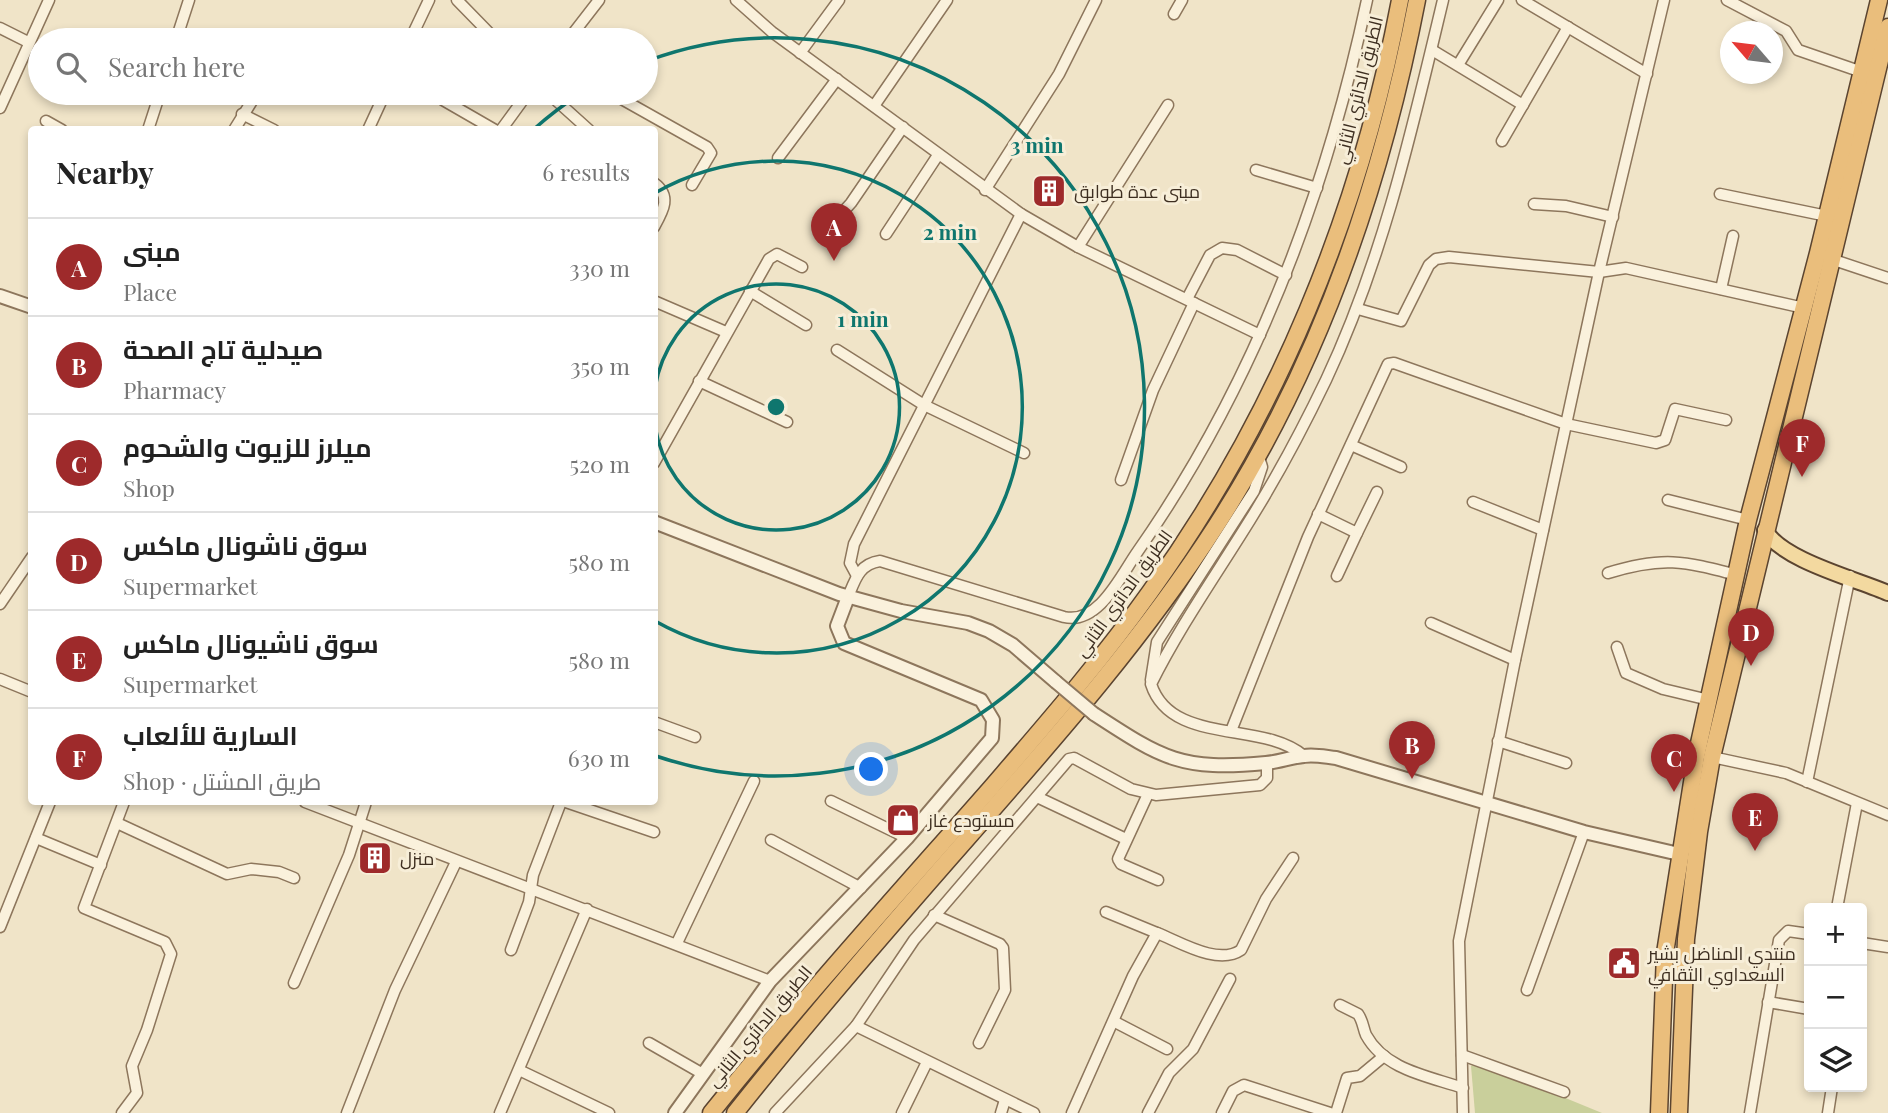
<!DOCTYPE html>
<html lang="en">
<head>
<meta charset="utf-8">
<style>
  body { margin:0; font-family:"Playfair Display",Cairo,serif; background:#f2f2f2; color:#222 }
  .controls { position:absolute; right:21px; bottom:21px; display:grid; overflow:hidden; border-radius:7px; box-shadow:0 4px 10px #0003 }
  .controls button { width:63px; height:63px; display:grid; place-items:center; padding:0; border:0; border-bottom:2px solid #e0e0e0; background:#fff; color:#222; font:35px sans-serif }
  .compass { position:absolute; left:1720px; top:21px; width:63px; height:63px; border-radius:50%; background:#fff; box-shadow:0 4px 10px #0003; rotate:298deg }
  .you { position:absolute; left:872px; top:770px; width:24px; height:24px; margin:-18px; border:5px solid #fff; border-radius:50%; background:#1a73e8; box-shadow:0 0 0 10px #1a73e833 }
  .badge { display:grid; place-items:center; width:46px; height:46px; border-radius:50%; background:#9e2a2b; color:#fff; font-size:23px; font-weight:700 }
  .pin { position:absolute; translate:-50% -58px; filter:drop-shadow(0 2px 4px #0008) }
  .pin::after { content:''; position:absolute; top:37px; width:24px; height:21px; background:inherit; clip-path:polygon(0 0,100% 0,50% 100%) }
  .list { margin:0; padding:0; list-style:none }
  h2 { display:flex; justify-content:space-between; align-items:center; height:91px; margin:0; padding:0 28px; font-size:30px }
  h2 small { font-size:23px; font-weight:400; color:#767676 }
  .list li { display:grid; grid-template-columns:46px 1fr auto; gap:21px; align-items:center; box-sizing:border-box; height:98px; padding:0 28px; border-top:2px solid #e0e0e0 }
  .list b { display:block; font-size:26px; white-space:nowrap }
  .list p { margin:0; font-size:23px; white-space:nowrap; color:#767676 }
  .list em { font-size:23px; font-style:normal; color:#767676 }
  .icon { flex:none; width:38px; height:38px; fill:none; stroke:currentColor; stroke-width:2; stroke-linecap:round; stroke-linejoin:round }
  .map { position:relative; flex:none; width:1888px; height:1113px; overflow:hidden }
  .search { position:absolute; background:#fff; box-shadow:0 4px 10px #0003; left:28px; top:28px; width:630px; height:77px; display:flex; align-items:center; gap:18px; box-sizing:border-box; padding:0 24px; border-radius:38px; color:#767676; font-size:26px }
  .panel { position:absolute; background:#fff; box-shadow:0 4px 10px #0003; left:28px; top:126px; width:630px; height:679px; border-radius:7px }
  .map>svg:first-child { display:block }
</style>
</head>
<body>
<div class="map">
<svg width="1888" height="1113" viewBox="0 0 1888 1113">
  <rect width="100%" height="100%" fill="#f0e4c8"/>
  <polygon fill="#c9cf9b" points="1478,1062 1602,1113 1475,1113 1471,1066"/>
  <g fill="none" stroke-linecap="round" stroke-linejoin="round">
    <g stroke="#8d765c" stroke-width="13">
      <g id="minor">
        <polyline points="457,0 496,40"/>
        <polyline points="736,0 772,32 1021,214 1078,247 1260,335"/>
        <polyline points="1522,0 1647,74"/>
        <polyline points="1727,0 1786,31 1798,50 1862,72"/>
        <polyline points="1174,14 1182,0"/>
        <polyline points="0,28 28,42"/>
        <polyline points="176,40 189,0"/>
        <polyline points="410,40 429,0"/>
        <polyline points="568,40 599,0"/>
        <polyline points="1432,50 1523,105"/>
        <polyline points="800,53 839,0"/>
        <polyline points="1458,65 1498,0"/>
        <polyline points="548,93 589,130"/>
        <polyline points="611,93 707,147 711,153 692,185"/>
        <polyline points="443,100 495,130"/>
        <polyline points="874,106 947,0"/>
        <polyline points="0,108 49,0"/>
        <polyline points="242,114 274,130"/>
        <polyline points="46,121 62,130"/>
        <polyline points="148,130 160,93"/>
        <polyline points="234,130 257,93"/>
        <polyline points="368,130 385,93"/>
        <polyline points="501,130 528,93"/>
        <polyline points="1502,141 1568,27"/>
        <polyline points="778,158 837,79"/>
        <polyline points="1256,170 1317,188"/>
        <path d="M654,183C672,196 663,211 654,227"/>
        <polyline points="985,190 1059,74 1096,0"/>
        <polyline points="1720,194 1827,216"/>
        <polyline points="1534,204 1566,206 1613,217"/>
        <polyline points="832,224 851,203 903,127"/>
        <polyline points="886,234 938,155"/>
        <polyline points="1078,247 1168,105"/>
        <polyline points="1828,258 1888,278"/>
        <polyline points="1721,289 1733,236"/>
        <polyline points="750,291 806,325"/>
        <polyline points="1187,299 1210,255 1222,248 1237,250 1286,275"/>
        <polyline points="654,301 726,332"/>
        <polyline points="1358,309 1401,321 1429,265 1436,259 1449,257 1599,272 1626,268 1804,308"/>
        <polyline points="837,350 924,405 1024,453"/>
        <polyline points="699,381 787,422"/>
        <polyline points="1351,445 1401,467"/>
        <polyline points="654,463 769,259 777,254 802,267"/>
        <polyline points="1121,480 1153,390 1194,303"/>
        <polyline points="1668,500 1748,520"/>
        <polyline points="1473,502 1543,530"/>
        <polyline points="1318,514 1357,533 1377,492"/>
        <path d="M1608,573C1663,556 1683,561 1737,575"/>
        <polyline points="857,576 850,563 854,544 1021,214"/>
        <polyline points="1337,576 1357,533"/>
        <path d="M848,597C855,580 859,564 880,561L1064,617C1099,625 1121,575 1138,551C1254,385 1325,197 1367,0"/>
        <polyline points="0,604 32,557"/>
        <polyline points="1431,623 1515,660"/>
        <polyline points="1617,647 1626,673 1663,689 1709,700"/>
        <polyline points="0,679 32,692"/>
        <polyline points="1151,680 1157,642 1254,491 1262,467 1258,454"/>
        <polyline points="654,722 695,737"/>
        <polyline points="1231,731 1308,537 1388,364 1394,363 1566,424 1656,443 1665,440 1675,409 1726,420"/>
        <polyline points="1498,741 1566,763"/>
        <path d="M1304,756C1262,720 1171,746 1151,684C1180,626 1216,575 1250,520C1278,475 1303,428 1326,380C1383,259 1412,130 1443,0"/>
        <polyline points="1712,757 1786,773 1888,815"/>
        <polyline points="1807,782 1850,576"/>
        <polyline points="1148,794 1118,859 1121,864 1158,880"/>
        <polyline points="1037,797 1126,839"/>
        <polyline points="831,801 907,838"/>
        <polyline points="305,802 770,981"/>
        <polyline points="566,802 654,832"/>
        <polyline points="117,823 227,874 251,869 279,872 294,878"/>
        <polyline points="36,838 101,865"/>
        <polyline points="771,840 861,888"/>
        <polyline points="1837,908 1857,803"/>
        <polyline points="934,915 1000,944 1003,948 1005,990 979,1043"/>
        <polyline points="0,927 50,802"/>
        <path d="M1157,933C1180,942 1218,966 1241,950L1266,899L1293,858"/>
        <polyline points="677,943 754,781"/>
        <polyline points="1862,943 1888,947"/>
        <polyline points="511,950 529,902 533,875 561,802"/>
        <polyline points="294,983 349,855 366,802"/>
        <polyline points="1527,990 1584,832"/>
        <polyline points="1768,1002 1809,1009"/>
        <path d="M1340,1005L1358,1014C1363,1021 1363,1028 1366,1035C1385,1070 1428,1076 1463,1088"/>
        <polyline points="1115,1022 1167,1049"/>
        <polyline points="856,1026 1034,1113"/>
        <polyline points="649,1043 703,1074"/>
        <polyline points="1462,1055 1564,1092"/>
        <polyline points="519,1070 609,1113"/>
        <polyline points="122,1113 137,1093 132,1066 147,1030 171,954 165,942 84,908 124,802"/>
        <polyline points="347,1113 395,990 456,862"/>
        <polyline points="500,1113 587,909"/>
        <polyline points="775,1113 856,1026 914,940 1069,759 1074,758 1131,789 1156,795 1260,785 1267,778 1267,763"/>
        <polyline points="902,1113 927,1062"/>
        <polyline points="1001,1113 1005,1100"/>
        <polyline points="1072,1113 1133,976 1157,933 1106,912"/>
        <polyline points="1148,1113 1169,1073 1193,1049 1230,979"/>
        <polyline points="1222,1113 1233,1091 1244,1085 1330,1113"/>
        <polyline points="1336,1113 1347,1078 1360,1076 1384,1056"/>
        <polyline points="1463,1113 1459,941 1515,660 1599,272 1664,0"/>
        <polyline points="1750,1113 1779,940 1788,931 1809,934"/>
        <polyline points="1828,1113 1832,1087"/>
      </g>
    </g>
    <g stroke="#8d765c" stroke-width="16">
      <g id="tertiary">
        <polyline points="0,296 32,307"/>
        <polyline points="654,522 839,594 901,611 968,623 989,631 1013,645 1056,682"/>
        <path d="M1094,714C1163,759 1181,771 1266,763C1279,762 1291,757 1304,756C1314,754 1326,757 1336,758L1584,832L1679,854"/>
        <polyline points="675,1113 770,981 907,838 992,738 993,720 981,700 844,643 837,626 848,597"/>
      </g>
    </g>
    <g stroke="#5b4430" stroke-width="18">
      <path id="primary" d="M1765,530C1781,560 1856,579 1888,593"/>
    </g>
    <g stroke="#5b4430" stroke-width="19">
      <g id="trunk">
        <path d="M711,1113C800,1002 896,896 990,789C1045,725 1101,661 1150,592C1277,416 1360,213 1400,0"/>
        <path d="M735,1113C811,1017 891,925 972,833C1058,735 1145,636 1216,526C1320,365 1381,186 1417,0"/>
        <polyline points="1659,1113 1665,953 1696,757 1748,520 1818,253 1879,0"/>
        <polyline points="1679,1113 1686,939 1699,832 1712,757 1888,27"/>
      </g>
    </g>
    <use href="#minor" stroke="#faf1dc" stroke-width="10"/>
    <use href="#tertiary" stroke="#faf1dc" stroke-width="12"/>
    <use href="#primary" stroke="#f3d9a0" stroke-width="14"/>
    <use href="#trunk" stroke="#eabe7c" stroke-width="16"/>
    <g stroke="#8d765c" stroke-width="16" stroke-linecap="butt">
      <polyline id="tertiary-bridge" points="1056,682 1094,714"/>
    </g>
    <use href="#tertiary-bridge" stroke="#faf1dc" stroke-width="12"/>
  </g>
  <g fill="none" stroke="#0f766e" stroke-width="3.5">
    <path d="M655 388A123 123 0 1 1 655 426"/>
    <path d="M655 193A246 246 0 1 1 655 621"/>
    <path d="M534 129A369 369 0 0 1 580 94M647 61A369 369 0 1 1 656 756"/>
  </g>
  <defs>
    <g id="building-square" transform="scale(1.75)"><rect x="-9" y="-9" width="18" height="18" rx="4" fill="#9e2a2b" stroke="#f7eed8"/><path d="M-4-6H4V6H1V3H-1V6H-4ZM-2.5-4.3h1.7v1.8h-1.7ZM.8-4.3h1.7v1.8H.8ZM-2.5-1h1.7V.8h-1.7ZM.8-1h1.7V.8H.8Z" fill="#fff"/></g>
    <g id="shop-square" transform="scale(1.75)"><rect x="-9" y="-9" width="18" height="18" rx="4" fill="#9e2a2b" stroke="#f7eed8"/><path d="M-5-2.5h2.3a2.7 3.5 0 0 1 5.4 0H5L5.5 6h-11ZM-1.5-2.5h3a1.5 2.3 0 0 0-3 0Z" fill="#fff"/></g>
    <g id="civic-square" transform="scale(1.75)"><rect x="-9" y="-9" width="18" height="18" rx="4" fill="#9e2a2b" stroke="#f7eed8"/><path d="M-.6-6.5H3V-4.5H.6V-3L4-1V1h2V6H-6V1h2V-1L-.6-3ZM-1.2 2.5V6h2.4V2.5Z" fill="#fff"/></g>
  </defs>
  <g fill-rule="evenodd">
    <use href="#building-square" x="1049" y="191"/>
    <use href="#shop-square" x="903" y="820"/>
    <use href="#building-square" x="375" y="858"/>
    <use href="#civic-square" x="1624" y="963"/>
  </g>
  <g text-anchor="middle" dominant-baseline="central" stroke-width="6" stroke-linejoin="round" paint-order="stroke">
    <g font-size="18" fill="#3d2e20" stroke="#f7eed8">
      <text transform="translate(1358 90) rotate(-76)">الطريق الدائري الثاني</text>
      <text transform="translate(1123 593) rotate(-54)">الطريق الدائري الثاني</text>
      <text transform="translate(759 1026) rotate(-50)">الطريق الدائري الثاني</text>
    </g>
    <g font-size="18" fill="#3d2e20" stroke="#f7eed8" text-anchor="start">
      <text x="1074" y="191">مبنى عدة طوابق</text>
      <text x="928" y="820">مستودع غاز</text>
      <text x="400" y="858">منزل</text>
      <text x="1648" y="953">منتدي المناضل بشير<tspan x="1648" dy="21">السعداوي الثقافي</tspan></text>
    </g>
  </g>
  <circle cx="776" cy="407" r="10" fill="#0f766e" stroke="#f7eed8" stroke-width="3.5"/>
  <g font-size="21" text-anchor="middle" font-weight="bold" fill="#0f766e" stroke="#f7eed8" stroke-width="6" stroke-linejoin="round" paint-order="stroke">
    <text x="1037" y="153">3 min</text>
    <text x="950" y="240">2 min</text>
    <text x="863" y="327">1 min</text>
  </g>
</svg>
<div class="controls">
<button>+</button>
<button>−</button>
<button><svg class="icon" aria-label="layers" viewBox="0 0 24 24"><path d="M12 4l9 5-9 5-9-5zM3 14l9 5 9-5"/></svg></button>
</div>
<svg class="compass" viewBox="-18 -18 36 36"><path d="M0-13l5 13h-10z" fill="#e53935"/><path d="M0 13l5-13h-10z" fill="#767676"/></svg>
<div class="you"></div>
<div class="pin badge" style="left:834px;top:261px">A</div>
<div class="pin badge" style="left:1412px;top:779px">B</div>
<div class="pin badge" style="left:1674px;top:792px">C</div>
<div class="pin badge" style="left:1751px;top:666px">D</div>
<div class="pin badge" style="left:1755px;top:851px">E</div>
<div class="pin badge" style="left:1802px;top:477px">F</div>
<div class="search"><svg class="icon" aria-label="search" viewBox="0 0 24 24"><circle cx="10" cy="10" r="6"/><path d="M15 15l6 6"/></svg>Search here</div>
<section class="panel">
<h2>Nearby<small>6 results</small></h2>
<ul class="list">
<li><span class="badge">A</span><div><b>مبنى</b><p>Place</p></div><em>330 m</em></li>
<li><span class="badge">B</span><div><b>صيدلية تاج الصحة</b><p>Pharmacy</p></div><em>350 m</em></li>
<li><span class="badge">C</span><div><b>ميلرز للزيوت والشحوم</b><p>Shop</p></div><em>520 m</em></li>
<li><span class="badge">D</span><div><b>سوق ناشونال ماكس</b><p>Supermarket</p></div><em>580 m</em></li>
<li><span class="badge">E</span><div><b>سوق ناشيونال ماكس</b><p>Supermarket</p></div><em>580 m</em></li>
<li><span class="badge">F</span><div><b>السارية للألعاب</b><p>Shop · طريق المشتل</p></div><em>630 m</em></li>
</ul>
</section>
</div>
</body>
</html>
